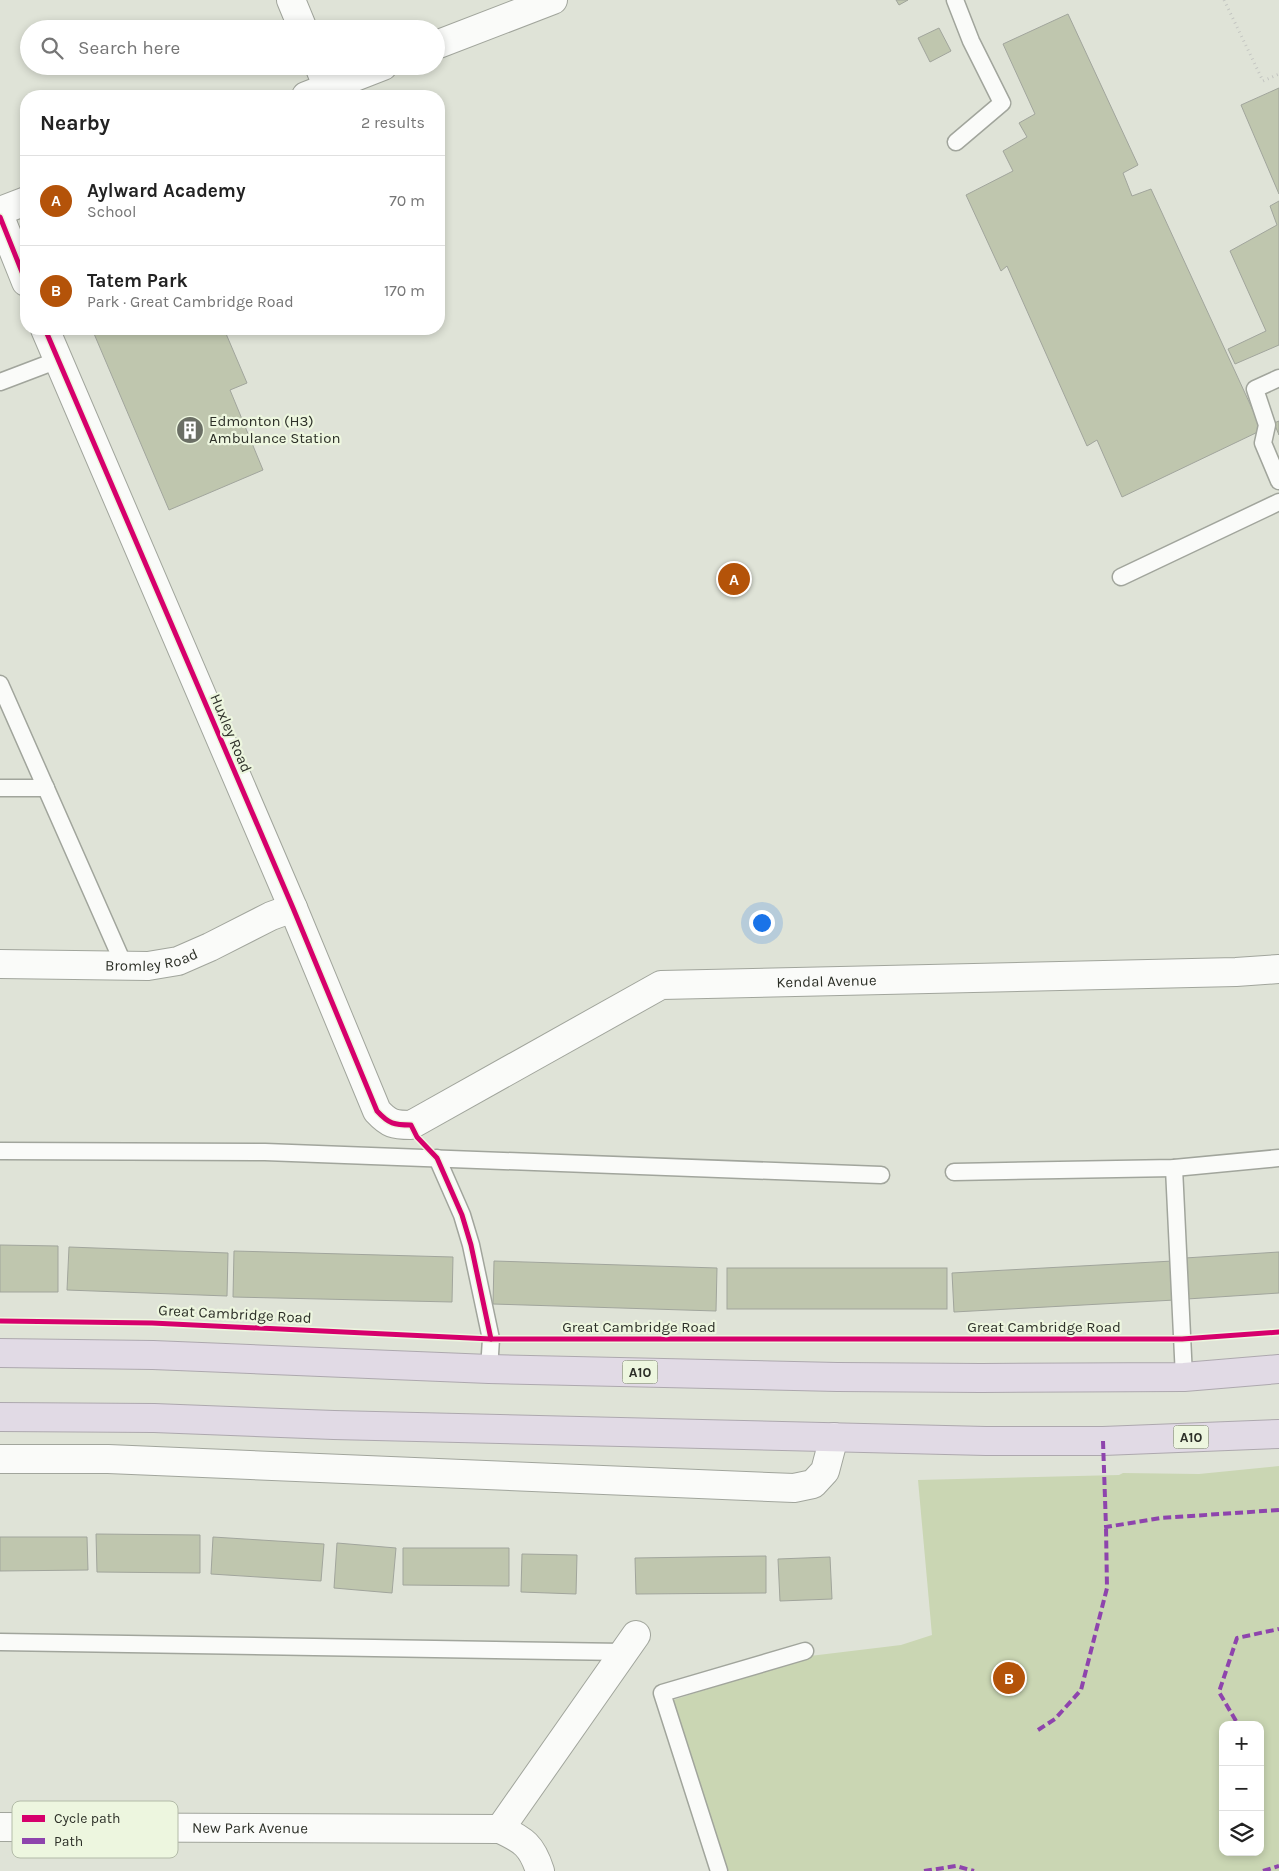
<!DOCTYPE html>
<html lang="en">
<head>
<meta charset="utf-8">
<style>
  body { margin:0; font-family:Karla,sans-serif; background:#f2f2f2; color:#222 }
  .controls { position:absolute; right:15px; bottom:15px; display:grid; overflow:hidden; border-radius:10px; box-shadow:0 2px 8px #0003 }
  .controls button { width:45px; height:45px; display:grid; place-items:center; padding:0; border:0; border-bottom:1px solid #e0e0e0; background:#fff; color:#222; font:25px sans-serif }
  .you { position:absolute; left:761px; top:922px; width:18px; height:18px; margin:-12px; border:4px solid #fff; border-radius:50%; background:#1a73e8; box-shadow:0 0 0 8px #1a73e833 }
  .badge { display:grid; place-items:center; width:32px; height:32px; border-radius:50%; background:#b45309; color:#fff; font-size:16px; font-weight:700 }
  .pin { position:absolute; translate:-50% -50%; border:2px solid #fff; box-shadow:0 1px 5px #0006 }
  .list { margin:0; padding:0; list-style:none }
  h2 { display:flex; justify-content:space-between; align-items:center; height:65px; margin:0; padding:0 20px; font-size:21px }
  h2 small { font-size:16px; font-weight:400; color:#767676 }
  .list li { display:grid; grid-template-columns:32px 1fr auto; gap:15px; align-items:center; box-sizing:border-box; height:90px; padding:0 20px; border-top:1px solid #e0e0e0 }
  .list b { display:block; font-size:19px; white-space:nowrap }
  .list p { margin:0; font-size:16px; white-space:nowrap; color:#767676 }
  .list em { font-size:16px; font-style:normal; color:#767676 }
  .icon { flex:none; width:28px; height:28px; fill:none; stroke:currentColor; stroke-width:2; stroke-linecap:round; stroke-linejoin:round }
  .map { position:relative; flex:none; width:1279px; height:1871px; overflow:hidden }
  .search { position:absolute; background:#fff; box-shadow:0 2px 8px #0003; left:20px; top:20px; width:425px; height:55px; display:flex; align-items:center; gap:12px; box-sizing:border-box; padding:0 18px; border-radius:28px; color:#767676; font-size:19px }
  .panel { position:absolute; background:#fff; box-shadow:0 2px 8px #0003; left:20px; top:90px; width:425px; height:245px; border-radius:20px }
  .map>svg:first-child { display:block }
</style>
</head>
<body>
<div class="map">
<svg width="1279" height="1871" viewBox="0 0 1279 1871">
  <rect width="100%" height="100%" fill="#dfe3d7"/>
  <path fill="#cad6b3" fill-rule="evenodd" d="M1279,1466V1871H725L670,1701L810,1656L901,1645L932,1635L918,1480L1119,1475L1123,1473L1199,1474ZM1223,1725H1260V1852H1223Z"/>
  <g fill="#bfc6ae" stroke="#a1a59c">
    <polygon points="896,0 908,0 899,5"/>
    <polygon points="1068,14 1138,165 1123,173 1132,196 1151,189 1262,430 1122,497 1097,440 1087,446 1007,266 1001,271 966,195 1013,171 1003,151 1027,137 1019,123 1035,114 1003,44"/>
    <polygon points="939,28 951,51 930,62 918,38"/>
    <polygon points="1279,88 1279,194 1241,105"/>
    <polygon points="1279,201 1279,345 1235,364 1228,349 1266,331 1230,251 1277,225 1270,206"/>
    <polygon points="92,329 224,329 247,383 230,390 263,470 169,510"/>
    <polygon points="1279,421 1279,435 1274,423"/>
    <polygon points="0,1245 58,1246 58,1292 0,1292"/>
    <polygon points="69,1247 228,1253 227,1296 67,1290"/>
    <polygon points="234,1251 453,1257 452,1302 233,1297"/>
    <polygon points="1279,1252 1279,1293 1187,1299 1185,1258"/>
    <polygon points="494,1261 717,1268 716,1311 493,1304"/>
    <polygon points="1173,1261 1175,1300 954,1312 952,1273"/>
    <rect x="727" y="1268" width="220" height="41"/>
    <polygon points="96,1534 200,1535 200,1573 97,1572"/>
    <polygon points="0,1537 87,1537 88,1570 0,1571"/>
    <polygon points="213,1537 324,1544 321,1581 211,1574"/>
    <polygon points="337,1543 396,1548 392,1593 334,1588"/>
    <polygon points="403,1548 509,1548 509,1586 403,1585"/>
    <polygon points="522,1554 577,1555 576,1594 521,1592"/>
    <polygon points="766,1556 766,1593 636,1594 635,1558"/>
    <polygon points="830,1557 832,1599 780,1601 778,1559"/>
  </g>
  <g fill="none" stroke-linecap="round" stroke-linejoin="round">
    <g stroke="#a1a59c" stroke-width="19">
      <g id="lane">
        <polyline points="955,0 971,41 1002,103 956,142"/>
        <polyline points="1279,378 1255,389 1267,425 1263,443 1279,481"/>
        <polyline points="0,382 58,360"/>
        <polyline points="1121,577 1279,502"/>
        <polyline points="0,684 124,965"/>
        <polyline points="0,788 46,788"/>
        <polyline points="0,1151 265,1152 881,1175"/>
        <polyline points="437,1158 462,1215 471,1245 491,1339 489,1369"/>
        <polyline points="1174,1168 1184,1377"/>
        <polyline points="954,1172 1174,1168 1279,1158"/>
        <polyline points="0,1642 624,1652"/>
        <polyline points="719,1871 662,1693 805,1651"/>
      </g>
    </g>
    <g stroke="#a1a59c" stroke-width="30">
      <g id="street">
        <polyline points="291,0 303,29"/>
        <polyline points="436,45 553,0"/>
        <polyline points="319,66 328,88"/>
        <polyline points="306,96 383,66"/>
        <polyline points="0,211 26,201"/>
        <polyline points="0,217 26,282"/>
        <path id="s1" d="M45,329L293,908L377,1111C389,1124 394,1125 411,1125L661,985L1236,972L1279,969"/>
        <path id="s2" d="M0,964L148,966L178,961L210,947L271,916L293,908"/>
        <polyline points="0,1459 108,1459 794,1488 813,1484 825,1471 834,1437"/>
        <path id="s3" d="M0,1827L500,1829C524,1840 532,1846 540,1871"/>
        <polyline points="500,1829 636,1635"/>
      </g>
    </g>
    <g stroke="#ada8ae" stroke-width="30">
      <g id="highway">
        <polyline points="0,1353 153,1355 489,1369 837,1377 981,1378 1184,1377 1279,1369"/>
        <polyline points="0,1417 154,1418 334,1425 986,1441 1103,1441 1279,1434"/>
      </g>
    </g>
    <polyline stroke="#c2c4c0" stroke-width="3" stroke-dasharray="1 4" stroke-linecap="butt" points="1224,0 1263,81 1279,74"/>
    <use href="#lane" stroke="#fafbf9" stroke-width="16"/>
    <use href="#street" stroke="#fafbf9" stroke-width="28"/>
    <use href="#highway" stroke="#e1dae5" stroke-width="28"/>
    <g stroke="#8e44ad" stroke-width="4" stroke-dasharray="8 4" stroke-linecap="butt">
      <polyline points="1103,1441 1106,1527 1161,1518 1279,1510"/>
      <polyline points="1236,1721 1219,1692 1237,1638 1279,1629"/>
      <polyline points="1038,1730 1055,1719 1081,1690 1107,1588 1106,1527"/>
      <polyline points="924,1871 956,1866 974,1871"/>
      <polyline points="1263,1871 1279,1866"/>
    </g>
    <g stroke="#edf6df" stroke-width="8">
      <g id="cycleway">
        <polyline points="0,217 26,282"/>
        <path d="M45,329L293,908L377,1111C389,1124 394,1125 411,1125L417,1137L437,1158L462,1215L471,1245L491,1339"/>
        <polyline points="0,1321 152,1323 491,1339 1182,1339 1279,1332"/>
      </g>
    </g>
    <use href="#cycleway" stroke="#d6006c" stroke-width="5"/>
  </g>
  <defs>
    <g id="building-disc" transform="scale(1.4375)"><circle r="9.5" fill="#6b6f65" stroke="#edf6df"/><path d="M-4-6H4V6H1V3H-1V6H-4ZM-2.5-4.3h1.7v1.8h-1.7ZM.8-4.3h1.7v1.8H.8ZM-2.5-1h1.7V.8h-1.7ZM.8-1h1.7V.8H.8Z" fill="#fff"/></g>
  </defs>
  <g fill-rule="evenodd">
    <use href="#building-disc" x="190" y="430"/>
  </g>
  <g text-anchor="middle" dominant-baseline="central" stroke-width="4.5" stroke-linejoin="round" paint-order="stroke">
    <g fill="#edf6df" stroke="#676b5f" stroke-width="1">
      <rect x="622.5" y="1360.5" width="35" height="23" rx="4"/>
      <rect x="1173.5" y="1425.5" width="35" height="23" rx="4"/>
    </g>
    <g font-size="14" font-weight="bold" fill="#2d3028">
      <text x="640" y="1372">A10</text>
      <text x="1191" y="1437">A10</text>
    </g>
    <g font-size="15" fill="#2d3028" stroke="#edf6df" text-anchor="start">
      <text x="209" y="421">Edmonton (H3)<tspan x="209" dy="17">Ambulance Station</tspan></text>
    </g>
    <g font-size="15" fill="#2d3028" stroke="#edf6df">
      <text transform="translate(231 733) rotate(67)">Huxley Road</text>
      <text stroke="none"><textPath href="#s2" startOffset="152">Bromley Road</textPath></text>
      <text stroke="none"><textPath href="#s1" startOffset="1340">Kendal Avenue</textPath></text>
      <text transform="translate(235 1314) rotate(3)">Great Cambridge Road</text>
      <text x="639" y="1327">Great Cambridge Road</text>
      <text x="1044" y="1327">Great Cambridge Road</text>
      <text stroke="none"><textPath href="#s3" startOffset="250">New Park Avenue</textPath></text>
    </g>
  </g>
  <rect x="12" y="1801" width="166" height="57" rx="8" fill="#edf6df" stroke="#b3bba8" stroke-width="1"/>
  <rect x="22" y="1815" width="23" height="7" fill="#d6006c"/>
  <rect x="22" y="1838" width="23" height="6" fill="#8e44ad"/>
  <g font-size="14" fill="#2d3028">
    <text x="54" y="1823">Cycle path</text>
    <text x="54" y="1846">Path</text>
  </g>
</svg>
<div class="controls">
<button>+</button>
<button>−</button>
<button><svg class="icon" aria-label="layers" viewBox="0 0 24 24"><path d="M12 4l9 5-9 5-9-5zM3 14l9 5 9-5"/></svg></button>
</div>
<div class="you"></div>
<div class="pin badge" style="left:734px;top:579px">A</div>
<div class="pin badge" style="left:1009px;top:1678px">B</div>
<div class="search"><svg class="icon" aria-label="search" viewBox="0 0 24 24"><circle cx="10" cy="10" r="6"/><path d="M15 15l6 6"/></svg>Search here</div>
<section class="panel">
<h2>Nearby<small>2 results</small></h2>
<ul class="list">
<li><span class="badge">A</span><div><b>Aylward Academy</b><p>School</p></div><em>70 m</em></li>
<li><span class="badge">B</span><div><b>Tatem Park</b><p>Park · Great Cambridge Road</p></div><em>170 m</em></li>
</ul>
</section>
</div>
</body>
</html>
